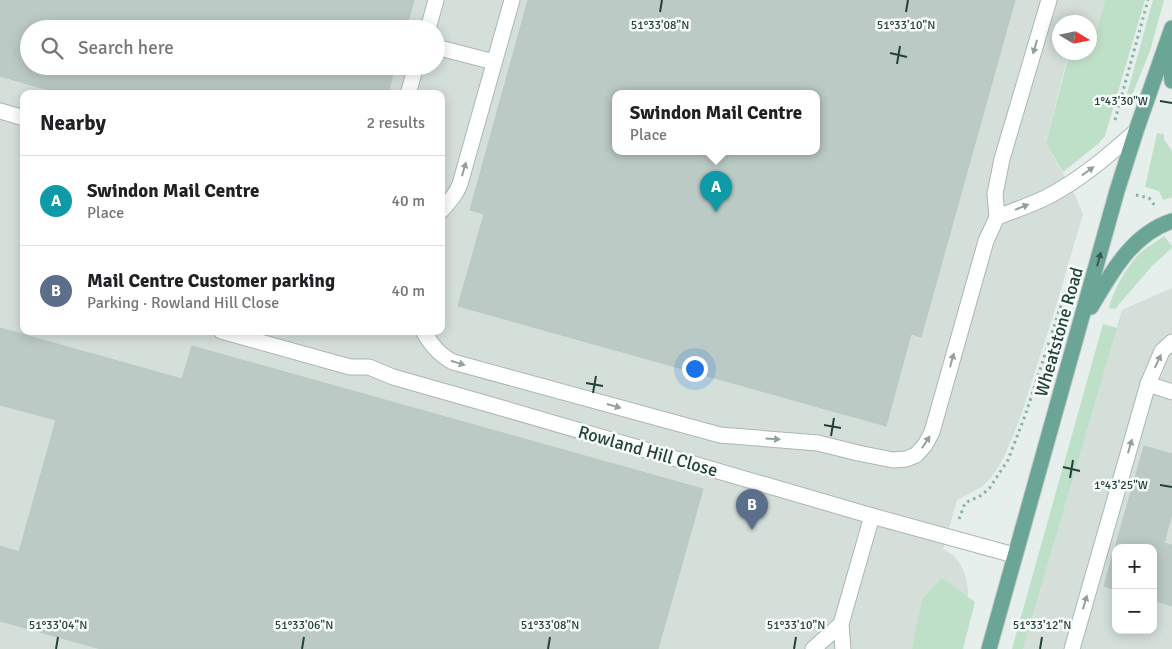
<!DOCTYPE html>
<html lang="en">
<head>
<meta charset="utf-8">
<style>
  body { margin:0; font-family:Signika,sans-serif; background:#f6f6f6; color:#202124 }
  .controls { position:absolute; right:15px; bottom:15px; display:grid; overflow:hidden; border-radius:10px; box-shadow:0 2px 12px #0003 }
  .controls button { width:45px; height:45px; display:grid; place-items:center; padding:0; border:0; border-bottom:1px solid #e0e0e0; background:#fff; color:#202124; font:25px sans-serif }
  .compass { position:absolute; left:1052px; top:15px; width:45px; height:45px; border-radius:50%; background:#fff; box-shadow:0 2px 12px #0003; rotate:100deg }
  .you { position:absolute; left:694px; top:368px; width:18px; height:18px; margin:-12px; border:4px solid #fff; border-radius:50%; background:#1a73e8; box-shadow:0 0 0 8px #1a73e833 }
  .badge { display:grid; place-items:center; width:32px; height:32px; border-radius:50%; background:#7c3aed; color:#fff; font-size:16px; font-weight:700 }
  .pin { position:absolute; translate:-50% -41px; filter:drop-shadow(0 1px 2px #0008) }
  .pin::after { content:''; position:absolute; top:26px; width:18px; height:15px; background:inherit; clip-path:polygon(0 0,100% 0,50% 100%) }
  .popup { position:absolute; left:612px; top:90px; width:208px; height:65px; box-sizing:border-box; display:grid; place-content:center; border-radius:10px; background:#fff; filter:drop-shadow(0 1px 4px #0005); font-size:16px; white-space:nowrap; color:#757577 }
  .popup b { font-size:19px; color:#202124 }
  .popup::after { content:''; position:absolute; left:50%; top:100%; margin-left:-10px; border:10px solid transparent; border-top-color:#fff }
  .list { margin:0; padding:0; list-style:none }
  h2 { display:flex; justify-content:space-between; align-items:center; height:65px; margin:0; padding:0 20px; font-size:21px }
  h2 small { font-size:16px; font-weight:400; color:#757577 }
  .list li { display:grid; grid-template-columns:32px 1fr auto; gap:15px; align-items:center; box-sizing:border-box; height:90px; padding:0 20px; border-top:1px solid #e0e0e0 }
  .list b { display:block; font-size:19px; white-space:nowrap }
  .list p { margin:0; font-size:16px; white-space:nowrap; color:#757577 }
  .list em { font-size:16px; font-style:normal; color:#757577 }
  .icon { flex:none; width:28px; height:28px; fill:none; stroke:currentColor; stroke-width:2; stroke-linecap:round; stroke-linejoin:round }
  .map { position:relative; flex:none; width:1172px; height:649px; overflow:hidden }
  .search { position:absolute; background:#fff; box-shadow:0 2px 12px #0003; left:20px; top:20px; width:425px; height:55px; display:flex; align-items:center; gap:12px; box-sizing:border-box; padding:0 18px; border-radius:28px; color:#757577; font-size:19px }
  .panel { position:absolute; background:#fff; box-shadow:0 2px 12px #0003; left:20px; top:90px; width:425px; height:245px; border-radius:10px }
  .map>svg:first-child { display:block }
</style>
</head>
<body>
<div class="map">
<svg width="1172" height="649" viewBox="0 0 1172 649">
  <rect width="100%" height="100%" fill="#e6efeb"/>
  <g fill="#d4dfda" fill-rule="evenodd">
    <path d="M0,0H1105L1092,47L1090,48V22H1060V52L1076,53L1068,55L1046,143L1076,197L1083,214L1054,313L1019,421L1004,457L994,474L983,486L957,500L943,549L953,555L959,562L964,572L967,582L968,592L967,609L958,649H0ZM29,29H436V66H29ZM616,93H816V151H616ZM24,94H441V331H24Z"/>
    <path d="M1172,288V649H1023L1122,310ZM1116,548H1153V630H1116Z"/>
  </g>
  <g fill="#bfe0c8">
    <polygon points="1105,0 1145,0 1105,136 1098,144 1063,172 1046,143 1069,55 1076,53 1090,52 1090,48 1092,47"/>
    <polygon points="1153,0 1164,0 1150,51 1132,95 1127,94"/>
    <polygon points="1157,133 1164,134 1164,139 1172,151 1172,197 1163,200 1159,191 1145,187"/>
    <path d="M1164,236L1172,246V248L1152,266L1115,309L1109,308C1114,288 1125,270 1138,255C1145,248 1156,242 1164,236Z"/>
    <polygon points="1103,324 1117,328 1023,649 1012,649"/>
    <polygon points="942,578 975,602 963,649 912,649 922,599"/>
  </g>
  <g fill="#bbcac4" stroke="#b8c9c2" fill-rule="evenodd">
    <polygon points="0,0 414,0 406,29 29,29 29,66 395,66 388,94 62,94 0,76"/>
    <path d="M528,0H1015L921,337L911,334L886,426L458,306L484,214L470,210ZM616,93H816V151H616Z"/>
    <polygon points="0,328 182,379 192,346 703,489 658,649 101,649 0,621 0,546 19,552 56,420 0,405"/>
    <polygon points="1144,446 1172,454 1172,514 1164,543 1172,545 1172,606 1153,600 1153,548 1116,548 1116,590 1104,586"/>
  </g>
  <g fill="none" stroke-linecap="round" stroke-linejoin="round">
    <g stroke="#a8b8b2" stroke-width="17">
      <g id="minor">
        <polyline points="428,29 436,0"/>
        <polyline points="436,47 494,62"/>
        <polyline points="408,94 416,66"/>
        <polyline points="0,111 24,118"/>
        <path d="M441,211C449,202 456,195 460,184L512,0"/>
        <path d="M997,217C1013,211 1031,205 1047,197C1080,180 1108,156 1136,131"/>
        <polyline points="221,331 350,367 369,367 393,377 495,406 872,516 1014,555"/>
        <path d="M423,331C431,344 439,355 453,362L720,435L818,443L858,453L893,460L906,459L916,455L925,445L932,432L986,241L997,217L995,194L1002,159L1049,0"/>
        <polyline points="1148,384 1172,392"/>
        <polyline points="813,649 841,624"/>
        <polyline points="843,649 841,624 872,516"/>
        <polyline points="1072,649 1148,384 1162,351 1172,342"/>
      </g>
    </g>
    <g stroke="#c2cac8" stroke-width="17">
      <g id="major">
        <polyline points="1169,46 1172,81"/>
        <path d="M1091,307C1111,273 1132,234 1172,221"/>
        <polyline points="989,649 1117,191 1136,131 1172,28"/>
      </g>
    </g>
    <g stroke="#86b3a5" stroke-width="3" stroke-dasharray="2.5 4" stroke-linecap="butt">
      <polyline points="1115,120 1148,0"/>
      <polyline points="1136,195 1149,198 1155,206"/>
      <polyline points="959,519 965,503 980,496 989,489 1008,460 1026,413 1064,296"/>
    </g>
    <use href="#minor" stroke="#fff" stroke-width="15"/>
    <use href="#major" stroke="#6aa596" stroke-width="15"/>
  </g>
  <defs><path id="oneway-solid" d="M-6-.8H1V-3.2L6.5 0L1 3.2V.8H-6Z" transform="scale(1.25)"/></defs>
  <g fill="#92a09c">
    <use href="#oneway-solid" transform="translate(1035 47) rotate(106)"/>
    <use href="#oneway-solid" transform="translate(464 169) rotate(-74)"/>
    <use href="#oneway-solid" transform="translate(1088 171) rotate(-36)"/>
    <use href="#oneway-solid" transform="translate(1022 207) rotate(-22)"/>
    <use href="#oneway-solid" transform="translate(952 360) rotate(-74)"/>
    <use href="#oneway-solid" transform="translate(1158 361) rotate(-65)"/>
    <use href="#oneway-solid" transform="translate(458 363) rotate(17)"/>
    <use href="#oneway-solid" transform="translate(614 406) rotate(16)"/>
    <use href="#oneway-solid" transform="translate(773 439) rotate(4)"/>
    <use href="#oneway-solid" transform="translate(926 442) rotate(-57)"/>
    <use href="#oneway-solid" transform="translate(1130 446) rotate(-74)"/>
    <use href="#oneway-solid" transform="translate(1085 602) rotate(-74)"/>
  </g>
  <use fill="#365b51" href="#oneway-solid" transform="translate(1099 259) rotate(-75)"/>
  <path fill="none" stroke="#24423a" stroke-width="2" d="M660,12L662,0M906,12L908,0M890,53L907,57M897,64L900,46M1160,101L1172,103M586,383L603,386M593,393L596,376M824,425L841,428M831,436L834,418M1063,467L1080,471M1070,478L1073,460M1160,485L1172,487M56,649L58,637M302,649L304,637M548,649L550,637M794,649L796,637M1040,649L1042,637"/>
  <g text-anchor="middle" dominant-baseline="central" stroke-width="5" stroke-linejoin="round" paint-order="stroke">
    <g font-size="18" fill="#24423a" stroke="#f7fbf9">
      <text transform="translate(1059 332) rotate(-74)">Wheatstone Road</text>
      <text transform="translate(648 451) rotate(16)">Rowland Hill Close</text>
    </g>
  </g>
  <g font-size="12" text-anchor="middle" fill="#24423a" stroke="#f7fbf9" stroke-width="5" stroke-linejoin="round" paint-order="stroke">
    <text x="660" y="29">51°33'08"N</text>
    <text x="906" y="29">51°33'10"N</text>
    <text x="1121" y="105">1°43'30"W</text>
    <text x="1121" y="489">1°43'25"W</text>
    <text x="58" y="629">51°33'04"N</text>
    <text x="304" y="629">51°33'06"N</text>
    <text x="550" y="629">51°33'08"N</text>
    <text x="796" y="629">51°33'10"N</text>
    <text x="1042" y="629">51°33'12"N</text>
  </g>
</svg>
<div class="controls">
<button>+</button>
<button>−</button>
</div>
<svg class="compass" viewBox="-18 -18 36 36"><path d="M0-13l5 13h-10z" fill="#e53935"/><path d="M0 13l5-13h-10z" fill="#757577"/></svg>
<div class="you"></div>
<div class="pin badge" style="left:716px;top:212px;background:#0f9aa8">A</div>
<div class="popup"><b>Swindon Mail Centre</b>Place</div>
<div class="pin badge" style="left:752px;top:530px;background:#5c6f8a">B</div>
<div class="search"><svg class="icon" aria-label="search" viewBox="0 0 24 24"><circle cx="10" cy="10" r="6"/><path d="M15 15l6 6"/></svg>Search here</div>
<section class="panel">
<h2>Nearby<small>2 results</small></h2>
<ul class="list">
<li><span class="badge" style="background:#0f9aa8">A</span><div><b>Swindon Mail Centre</b><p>Place</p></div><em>40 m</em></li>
<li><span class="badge" style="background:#5c6f8a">B</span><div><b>Mail Centre Customer parking</b><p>Parking · Rowland Hill Close</p></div><em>40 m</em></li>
</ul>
</section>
</div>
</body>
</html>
